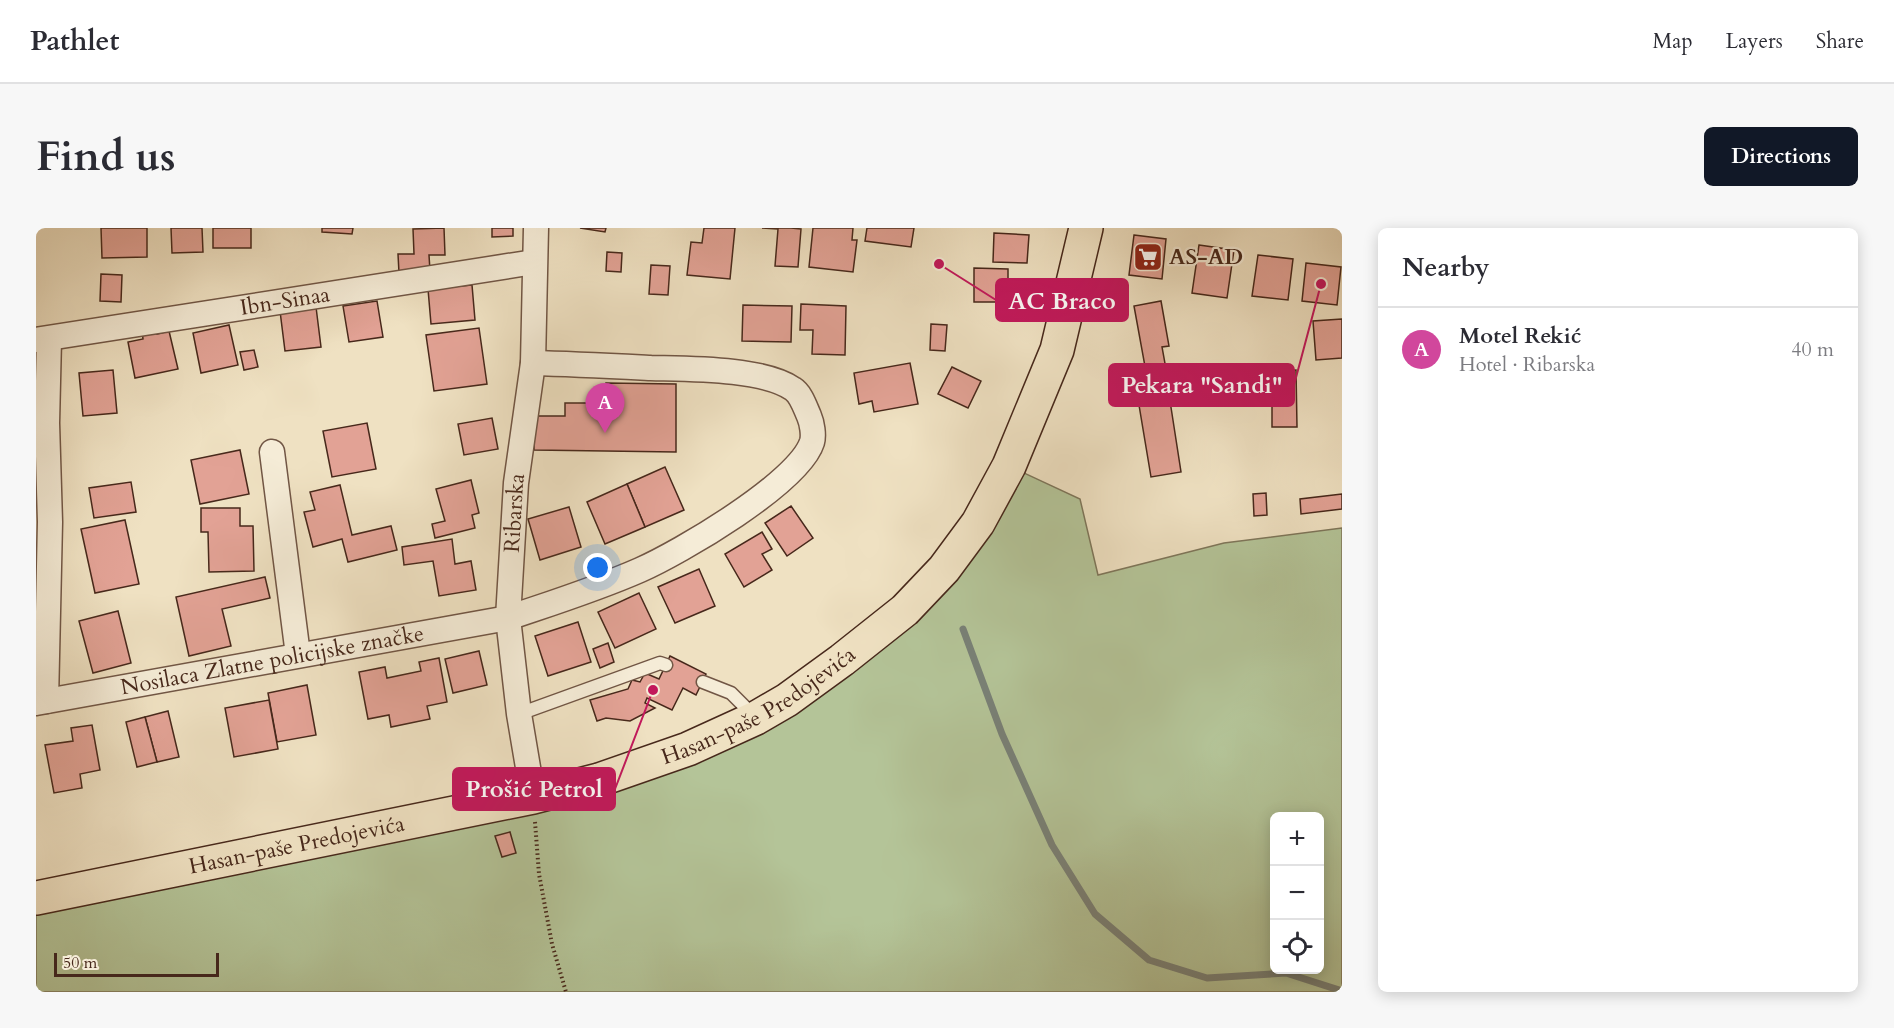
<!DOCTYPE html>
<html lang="en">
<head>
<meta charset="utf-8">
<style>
  body { margin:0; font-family:Cardo,serif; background:#f7f7f7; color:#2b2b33 }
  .controls { position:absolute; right:18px; bottom:18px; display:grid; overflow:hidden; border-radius:9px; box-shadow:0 3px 15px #0003 }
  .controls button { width:54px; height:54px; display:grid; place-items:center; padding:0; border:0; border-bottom:2px solid #e1e1e2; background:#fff; color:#2b2b33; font:30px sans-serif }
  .scale { position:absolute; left:18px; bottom:15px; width:165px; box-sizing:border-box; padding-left:6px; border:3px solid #47281b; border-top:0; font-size:16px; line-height:21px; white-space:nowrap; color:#47281b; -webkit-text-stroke:4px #f5ecd7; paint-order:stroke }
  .you { position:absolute; left:562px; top:340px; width:21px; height:21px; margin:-15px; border:4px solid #fff; border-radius:50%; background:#1a73e8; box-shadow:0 0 0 9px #1a73e833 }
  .badge { display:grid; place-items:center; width:39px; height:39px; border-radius:50%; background:#111827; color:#fff; font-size:20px; font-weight:700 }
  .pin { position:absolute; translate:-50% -50px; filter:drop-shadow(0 2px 3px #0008) }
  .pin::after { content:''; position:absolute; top:32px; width:21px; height:18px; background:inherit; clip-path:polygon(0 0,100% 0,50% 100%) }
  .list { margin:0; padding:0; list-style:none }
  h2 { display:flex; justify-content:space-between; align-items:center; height:78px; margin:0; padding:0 24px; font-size:26px }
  h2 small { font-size:20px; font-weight:400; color:#7c7c81 }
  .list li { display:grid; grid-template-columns:39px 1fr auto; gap:18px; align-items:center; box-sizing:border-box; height:84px; padding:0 24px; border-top:2px solid #e1e1e2 }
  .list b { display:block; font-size:22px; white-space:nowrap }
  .list p { margin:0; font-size:20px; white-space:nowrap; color:#7c7c81 }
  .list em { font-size:20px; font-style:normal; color:#7c7c81 }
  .icon { flex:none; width:33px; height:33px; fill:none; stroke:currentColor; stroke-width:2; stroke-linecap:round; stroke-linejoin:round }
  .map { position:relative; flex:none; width:1306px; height:764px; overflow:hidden; border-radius:9px }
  header { display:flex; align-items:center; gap:36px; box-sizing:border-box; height:84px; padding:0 30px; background:#fff; border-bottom:2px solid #e1e1e2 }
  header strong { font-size:28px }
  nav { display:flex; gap:33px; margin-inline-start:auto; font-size:21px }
  .intro { display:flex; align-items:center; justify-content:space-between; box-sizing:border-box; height:144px; padding:0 36px }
  h1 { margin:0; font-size:42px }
  .button { padding:15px 27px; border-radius:9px; background:#111827; color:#fff; font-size:21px; font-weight:700 }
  main { display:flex; gap:36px; padding:0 36px }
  aside { flex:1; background:#fff; border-radius:9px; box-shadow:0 3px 15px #0003 }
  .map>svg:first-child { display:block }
</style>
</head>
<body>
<header>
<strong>Pathlet</strong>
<nav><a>Map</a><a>Layers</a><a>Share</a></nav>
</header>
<div class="intro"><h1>Find us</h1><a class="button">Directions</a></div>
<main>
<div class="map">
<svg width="1306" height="764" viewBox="0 0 1306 764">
  <rect width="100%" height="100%" fill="#efe1c2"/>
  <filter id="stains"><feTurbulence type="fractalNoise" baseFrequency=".00333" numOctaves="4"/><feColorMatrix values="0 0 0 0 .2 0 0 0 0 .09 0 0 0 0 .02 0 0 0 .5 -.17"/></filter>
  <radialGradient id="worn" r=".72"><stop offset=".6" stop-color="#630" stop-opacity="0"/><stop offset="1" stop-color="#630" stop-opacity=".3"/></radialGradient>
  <path fill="#b4c498" stroke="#7e765a" stroke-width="1.5" fill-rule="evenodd" d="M973,238L1044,271L1062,347L1188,315L1306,300V764H0V670L652,521L869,382ZM1238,588H1284V742H1238Z"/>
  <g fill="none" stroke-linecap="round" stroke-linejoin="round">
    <polyline stroke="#798177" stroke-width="7" points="927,401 966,506 1016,617 1059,686 1113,732 1171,750 1250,745 1306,763"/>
  </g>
  <g fill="#e2a295" stroke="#47281b" stroke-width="1.5">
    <polygon points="65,0 111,0 111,29 66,30"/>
    <polygon points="135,0 166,0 167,24 136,25"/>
    <rect x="177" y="0" width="38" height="20"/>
    <polygon points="286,0 317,0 316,6 286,4"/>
    <polygon points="408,0 409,27 393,27 394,43 363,45 362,26 378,26 377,1"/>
    <polygon points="456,0 477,0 477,8 456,9"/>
    <polygon points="544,0 570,0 569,4"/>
    <polygon points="668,0 699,0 694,51 651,47 655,14 666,15"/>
    <polygon points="755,0 765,1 762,39 739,38 742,1 726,0"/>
    <polygon points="777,0 817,0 816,12 821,12 817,44 773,39"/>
    <polygon points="831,0 878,0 875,19 829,13"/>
    <polygon points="958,5 993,7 991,35 957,34"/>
    <polygon points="1098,7 1130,11 1126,51 1093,47"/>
    <polygon points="1163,17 1198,22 1191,70 1156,65"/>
    <polygon points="571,24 586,25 585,44 570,43"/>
    <polygon points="1222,27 1257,31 1252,72 1216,68"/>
    <polygon points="1270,35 1305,39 1301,77 1266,73"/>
    <polygon points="615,37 634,38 632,67 613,66"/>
    <polygon points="938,40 972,41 972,62 993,62 992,92 966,92 966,74 938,74"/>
    <polygon points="65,46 86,47 85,74 64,73"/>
    <polygon points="436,57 439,92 395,96 392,61"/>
    <polygon points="341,73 347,109 313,114 307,78"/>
    <polygon points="1125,73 1133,118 1126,119 1132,152 1112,155 1098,78"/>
    <polygon points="765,76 810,78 809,127 776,126 777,102 764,102"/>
    <polygon points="707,77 756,78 755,114 706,113"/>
    <polygon points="280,79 285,119 249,123 244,83"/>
    <polygon points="1306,91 1306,130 1280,132 1277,93"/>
    <polygon points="895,96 911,97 909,123 894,122"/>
    <polygon points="193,97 202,137 165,145 157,105"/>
    <polygon points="120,99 121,106 133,103 142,141 99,150 92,114 107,111 106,102"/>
    <polygon points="443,100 451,156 398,163 390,107"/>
    <polygon points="218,122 222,139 208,142 204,124"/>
    <polygon points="874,135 882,176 838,184 836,173 823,176 818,145"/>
    <polygon points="916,139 945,153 932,180 902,166"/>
    <polygon points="77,142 81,185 47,188 43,145"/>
    <polygon points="1260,142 1261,199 1236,199 1236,143"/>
    <polygon points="570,155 640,156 640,224 498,222 498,188 529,188 529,175 570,175"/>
    <polygon points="1132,160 1145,244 1115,249 1101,165"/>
    <polygon points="456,190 462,221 428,227 422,196"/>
    <polygon points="331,195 340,241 296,249 287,203"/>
    <polygon points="204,222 213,266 164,276 155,232"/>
    <polygon points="629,239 648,282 609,299 591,256"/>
    <polygon points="435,252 443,285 436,287 439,300 399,310 396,296 409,293 400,261"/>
    <polygon points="95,254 100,284 58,290 53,260"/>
    <polygon points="591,256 609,299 569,316 551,274"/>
    <polygon points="304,257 316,307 355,298 361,322 312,334 306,311 277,319 268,284 279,282 274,264"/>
    <polygon points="1230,265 1231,287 1218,288 1217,266"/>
    <polygon points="1306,266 1306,281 1265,286 1264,271"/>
    <polygon points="755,278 777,310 751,328 729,295"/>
    <polygon points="533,279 545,319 504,332 492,291"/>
    <polygon points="165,280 204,280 204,298 217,298 218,343 173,344 172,304 165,304"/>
    <polygon points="89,292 103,356 59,365 45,301"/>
    <polygon points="726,304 736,321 726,326 736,342 708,359 689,326"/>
    <polygon points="416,311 419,336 435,333 440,362 403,368 397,333 368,337 366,319"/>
    <polygon points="663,341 679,378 639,395 622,359"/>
    <polygon points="229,349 234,370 186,381 195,418 153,428 140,369"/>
    <polygon points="603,365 620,401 579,420 562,384"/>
    <polygon points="82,383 95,435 57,445 43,393"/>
    <polygon points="542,394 555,434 512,448 499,408"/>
    <polygon points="572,415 578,434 564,440 557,421"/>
    <polygon points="443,423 451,457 417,465 409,431"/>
    <polygon points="634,428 670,446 660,467 647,460 636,482 611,470 609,475 619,480 594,493 570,490 561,493 554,472 592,461 596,452 604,454 609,445 623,451"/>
    <polygon points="403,430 411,474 391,478 394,491 355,499 353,487 332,491 323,444 349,439 351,450 385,443 383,434"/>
    <polygon points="271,457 280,507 241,514 232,465"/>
    <polygon points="233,472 242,521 198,529 189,480"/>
    <polygon points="132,483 143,529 121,534 109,489"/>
    <polygon points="109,489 121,534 101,539 90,494"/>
    <polygon points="56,497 64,542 44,546 46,560 18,565 9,517 37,513 35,500"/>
    <polygon points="474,604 480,625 466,629 459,608"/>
  </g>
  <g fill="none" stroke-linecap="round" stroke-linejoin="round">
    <g stroke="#715645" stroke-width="15">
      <g id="service">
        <polyline points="667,454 695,465 719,489"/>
        <polyline points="483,486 624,435 630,437"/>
      </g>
    </g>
    <g stroke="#715645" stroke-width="27">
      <g id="minor">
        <path id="s1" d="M0,112L498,34"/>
        <polyline points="236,224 262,427"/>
        <polyline points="10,473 14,294 11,195 13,111"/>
        <path id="s2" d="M0,475L472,390C516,375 561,361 604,342C643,325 763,255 776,214C778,207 776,195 773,188C769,179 765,166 757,161C727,140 652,141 615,140C575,138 536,136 497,135"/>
        <path id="s3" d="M497,569L483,486L472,390L480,255L497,135L500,0"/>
      </g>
    </g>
    <g stroke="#47281b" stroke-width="36">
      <g id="primary">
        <path id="s4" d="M0,670L497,569L563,552L652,521L720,490L751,472L806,432L869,382L908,341L942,295L973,238L1021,122L1050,0"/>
      </g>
    </g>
    <polyline stroke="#47281b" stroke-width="4" stroke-dasharray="1.5 3" stroke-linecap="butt" points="499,594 503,646 516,716 530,764"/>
    <use href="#service" stroke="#f5ecd7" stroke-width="12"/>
    <use href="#minor" stroke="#f5ecd7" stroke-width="24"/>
    <use href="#primary" stroke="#efe1c2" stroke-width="33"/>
  </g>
  <defs>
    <g id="supermarket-square" transform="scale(1.5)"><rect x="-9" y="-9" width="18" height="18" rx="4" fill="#8f2418" stroke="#f5ecd7"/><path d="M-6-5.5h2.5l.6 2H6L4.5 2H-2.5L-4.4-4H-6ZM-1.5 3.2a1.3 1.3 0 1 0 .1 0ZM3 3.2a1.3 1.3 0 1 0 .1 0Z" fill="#fff"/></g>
  </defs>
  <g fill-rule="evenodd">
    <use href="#supermarket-square" x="1112" y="29"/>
  </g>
  <g text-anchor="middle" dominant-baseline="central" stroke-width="4.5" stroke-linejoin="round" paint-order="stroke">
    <g font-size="22" font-weight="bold" fill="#47281b" stroke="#f5ecd7" text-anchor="start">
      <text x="1133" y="29">AS-AD</text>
    </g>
    <g font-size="22" fill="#47281b" stroke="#f5ecd7">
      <text stroke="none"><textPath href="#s1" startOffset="252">Ibn-Sinaa</textPath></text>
      <text stroke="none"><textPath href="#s3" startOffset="286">Ribarska</textPath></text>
      <text stroke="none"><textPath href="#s2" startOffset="240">Nosilaca Zlatne policijske značke</textPath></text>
      <text stroke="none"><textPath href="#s4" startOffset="752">Hasan-paše Predojevića</textPath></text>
      <text stroke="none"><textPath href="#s4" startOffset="266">Hasan-paše Predojevića</textPath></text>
    </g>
  </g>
  <path fill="none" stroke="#c2185b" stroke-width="2" d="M903 36L960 72M1285 56L1258 157M617 462L579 561"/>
  <g fill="#c2185b" stroke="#f5ecd7" stroke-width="2">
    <circle cx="903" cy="36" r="6"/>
    <circle cx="1285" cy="56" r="6"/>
    <circle cx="617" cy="462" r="6"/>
  </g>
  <g fill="#c2185b" stroke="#c2185b" stroke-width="2">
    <rect x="960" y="51" width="132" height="42" rx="6"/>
    <rect x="1073" y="136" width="185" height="42" rx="6"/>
    <rect x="417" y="540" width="162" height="42" rx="6"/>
  </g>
  <g font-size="24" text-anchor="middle" font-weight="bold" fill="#fff">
    <text x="1026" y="81">AC Braco</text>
    <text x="1166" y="165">Pekara "Sandi"</text>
    <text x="498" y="569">Prošić Petrol</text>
  </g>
  <rect width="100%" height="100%" filter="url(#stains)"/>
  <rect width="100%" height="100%" fill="url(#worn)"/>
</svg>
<div class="controls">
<button>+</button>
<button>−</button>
<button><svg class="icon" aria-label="locate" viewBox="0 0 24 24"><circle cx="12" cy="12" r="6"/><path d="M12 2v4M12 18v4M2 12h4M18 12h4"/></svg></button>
</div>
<div class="scale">50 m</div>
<div class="you"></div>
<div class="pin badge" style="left:569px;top:205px;background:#d1479c">A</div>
</div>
<aside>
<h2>Nearby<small></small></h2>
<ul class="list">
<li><span class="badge" style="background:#d1479c">A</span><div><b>Motel Rekić</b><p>Hotel · Ribarska</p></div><em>40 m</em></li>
</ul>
</aside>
</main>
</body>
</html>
